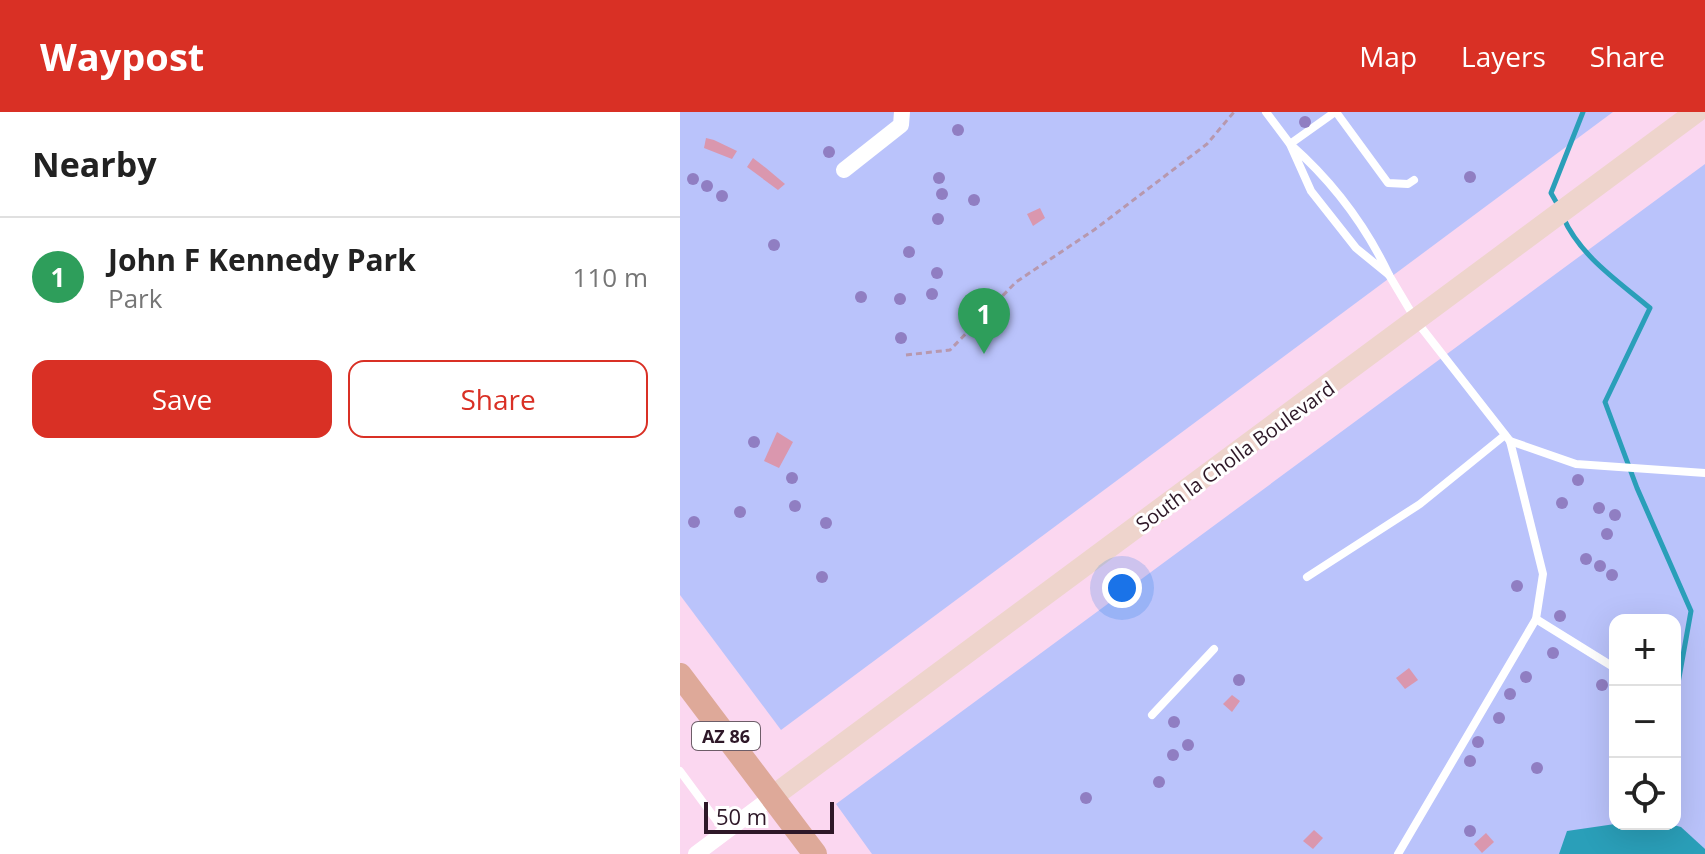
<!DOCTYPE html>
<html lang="en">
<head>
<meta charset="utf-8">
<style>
  body { margin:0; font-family:"Open Sans",sans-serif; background:#f2f2f2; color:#222 }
  .controls { position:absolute; right:24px; bottom:24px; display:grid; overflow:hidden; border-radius:16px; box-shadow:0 8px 32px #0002 }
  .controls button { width:72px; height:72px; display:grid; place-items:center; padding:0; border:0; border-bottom:2px solid #e0e0e0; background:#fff; color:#222; font:40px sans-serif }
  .scale { position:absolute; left:24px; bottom:20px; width:130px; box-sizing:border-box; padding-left:8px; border:4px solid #2e1828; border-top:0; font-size:22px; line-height:28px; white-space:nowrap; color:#2e1828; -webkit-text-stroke:6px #fff; paint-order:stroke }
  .you { position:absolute; left:442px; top:476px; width:28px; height:28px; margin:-20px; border:6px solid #fff; border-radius:50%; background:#1a73e8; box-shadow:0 0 0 12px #1a73e833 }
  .badge { display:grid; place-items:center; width:52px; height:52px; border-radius:50%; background:#d93025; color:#fff; font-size:26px; font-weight:700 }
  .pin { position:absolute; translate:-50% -66px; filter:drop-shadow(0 2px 4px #0008) }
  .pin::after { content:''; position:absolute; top:42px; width:28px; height:24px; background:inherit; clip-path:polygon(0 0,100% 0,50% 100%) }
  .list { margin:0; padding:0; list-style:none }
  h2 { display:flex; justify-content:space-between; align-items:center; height:104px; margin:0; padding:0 32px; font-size:34px }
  h2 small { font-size:26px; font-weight:400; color:#767676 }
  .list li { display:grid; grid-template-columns:52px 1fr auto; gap:24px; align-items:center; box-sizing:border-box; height:120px; padding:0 32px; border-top:2px solid #e0e0e0 }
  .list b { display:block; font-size:30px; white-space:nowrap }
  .list p { margin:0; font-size:26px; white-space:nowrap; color:#767676 }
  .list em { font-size:26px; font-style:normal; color:#767676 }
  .actions { display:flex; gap:16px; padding:24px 32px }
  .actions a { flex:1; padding:18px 0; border:2px solid #d93025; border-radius:16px; text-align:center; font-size:28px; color:#d93025 }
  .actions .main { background:#d93025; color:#fff }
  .icon { flex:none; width:44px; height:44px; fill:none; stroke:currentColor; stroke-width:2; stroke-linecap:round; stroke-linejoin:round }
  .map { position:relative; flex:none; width:1025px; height:742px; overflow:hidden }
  header { display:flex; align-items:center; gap:48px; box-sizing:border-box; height:112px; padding:0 40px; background:#d93025; color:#fff }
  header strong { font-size:38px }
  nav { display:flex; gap:44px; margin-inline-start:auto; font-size:28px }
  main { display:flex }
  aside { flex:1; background:#fff }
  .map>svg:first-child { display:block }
</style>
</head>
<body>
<header>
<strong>Waypost</strong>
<nav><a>Map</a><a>Layers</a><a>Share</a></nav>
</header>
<main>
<aside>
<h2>Nearby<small></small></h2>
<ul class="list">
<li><span class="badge" style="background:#2e9e5b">1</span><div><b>John F Kennedy Park</b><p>Park</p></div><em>110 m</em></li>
</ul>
<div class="actions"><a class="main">Save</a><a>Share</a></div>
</aside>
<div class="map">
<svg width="1025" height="742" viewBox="0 0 1025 742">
  <rect width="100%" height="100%" fill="#fbd7f0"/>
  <g fill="#bac3fb" fill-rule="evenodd">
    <polygon points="0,0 933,0 101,618 0,483"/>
    <path d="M1025,52V742H192L156,692ZM935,508H995V712H935Z"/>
  </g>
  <polygon fill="#2a9fb9" points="935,712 990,712 1001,715 1025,737 1025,742 879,742 887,719"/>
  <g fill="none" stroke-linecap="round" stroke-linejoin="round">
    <g stroke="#2a9fb9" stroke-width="5">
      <polyline points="879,95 871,81 903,0"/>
      <path d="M883,105C900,144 938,169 970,196L925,290L957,376L1011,499L995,588"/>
    </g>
  </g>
  <g fill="#da97ae">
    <polygon points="26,26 34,28 57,39 52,47 24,36"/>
    <polygon points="73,46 86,56 105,72 98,78 67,55"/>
    <polygon points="360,96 365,106 353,114 347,102"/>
    <polygon points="97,320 113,330 99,356 84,349"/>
    <polygon points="729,556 738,568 725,577 716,566"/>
    <polygon points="552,583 560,589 552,600 543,592"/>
    <polygon points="634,718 643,726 633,737 623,729"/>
    <polygon points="806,721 814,730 802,741 794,732"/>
  </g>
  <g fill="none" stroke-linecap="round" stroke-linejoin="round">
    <polyline stroke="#b798ae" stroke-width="3" stroke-dasharray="6 4" stroke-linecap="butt" points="226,243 270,238 336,170 414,118 527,32 554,0"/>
    <g stroke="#fff" stroke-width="8">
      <path d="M586,0L610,32L631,79L676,136L709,163C685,112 652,69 610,32"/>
      <polyline points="656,0 708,71 728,72 734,68"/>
      <polyline points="610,32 655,0"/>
      <polyline points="709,163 737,210 830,329 863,462 856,507 718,742"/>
      <polyline points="830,329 896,352 1025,361"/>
      <polyline points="627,465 740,392 825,323"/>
      <polyline points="856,507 935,556"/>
      <polyline points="472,603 534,537"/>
      <polyline points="0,659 45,720"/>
    </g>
    <g stroke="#fff" stroke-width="16">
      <polyline points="164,58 221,13 222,0"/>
      <polyline points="16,742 92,685"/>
    </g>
    <polyline stroke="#eed4cc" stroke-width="22" points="92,685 1016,0"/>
    <polyline stroke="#dea999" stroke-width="24" points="0,563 135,742"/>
  </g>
  <g fill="#907ec2">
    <circle cx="625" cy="10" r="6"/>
    <circle cx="278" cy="18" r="6"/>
    <circle cx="149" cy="40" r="6"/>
    <circle cx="790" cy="65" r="6"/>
    <circle cx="259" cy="66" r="6"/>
    <circle cx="13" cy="67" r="6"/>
    <circle cx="27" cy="74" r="6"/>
    <circle cx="262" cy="82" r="6"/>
    <circle cx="42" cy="84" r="6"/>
    <circle cx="294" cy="88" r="6"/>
    <circle cx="258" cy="107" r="6"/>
    <circle cx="94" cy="133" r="6"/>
    <circle cx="229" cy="140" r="6"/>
    <circle cx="257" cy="161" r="6"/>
    <circle cx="252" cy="182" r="6"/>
    <circle cx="181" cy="185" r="6"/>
    <circle cx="220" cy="187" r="6"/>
    <circle cx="221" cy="226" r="6"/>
    <circle cx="74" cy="330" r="6"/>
    <circle cx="112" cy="366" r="6"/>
    <circle cx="898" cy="368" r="6"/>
    <circle cx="882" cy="391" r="6"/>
    <circle cx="115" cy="394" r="6"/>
    <circle cx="919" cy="396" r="6"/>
    <circle cx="60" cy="400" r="6"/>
    <circle cx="935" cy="403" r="6"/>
    <circle cx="14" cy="410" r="6"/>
    <circle cx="146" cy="411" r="6"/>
    <circle cx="927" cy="422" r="6"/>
    <circle cx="906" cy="447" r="6"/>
    <circle cx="920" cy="454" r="6"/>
    <circle cx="932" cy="463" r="6"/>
    <circle cx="142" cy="465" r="6"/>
    <circle cx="837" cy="474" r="6"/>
    <circle cx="880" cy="504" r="6"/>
    <circle cx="873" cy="541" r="6"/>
    <circle cx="846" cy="565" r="6"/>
    <circle cx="559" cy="568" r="6"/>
    <circle cx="922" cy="573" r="6"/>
    <circle cx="830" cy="582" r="6"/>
    <circle cx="819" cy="606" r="6"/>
    <circle cx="494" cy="610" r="6"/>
    <circle cx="798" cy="630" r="6"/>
    <circle cx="508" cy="633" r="6"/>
    <circle cx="493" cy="643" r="6"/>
    <circle cx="790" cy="649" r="6"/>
    <circle cx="857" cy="656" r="6"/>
    <circle cx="479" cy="670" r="6"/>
    <circle cx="406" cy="686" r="6"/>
    <circle cx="790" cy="719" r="6"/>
  </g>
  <g text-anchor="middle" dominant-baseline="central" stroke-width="6" stroke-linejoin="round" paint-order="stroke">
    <rect fill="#fff" stroke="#6d5d68" stroke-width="2" x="12" y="610" width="68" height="28" rx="6"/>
    <g font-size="18" font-weight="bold" fill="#2e1828">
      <text x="46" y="624">AZ 86</text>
    </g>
    <g font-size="20" fill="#2e1828" stroke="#fff">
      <text transform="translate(555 344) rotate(-36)">South la Cholla Boulevard</text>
    </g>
  </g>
</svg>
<div class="controls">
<button>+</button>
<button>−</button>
<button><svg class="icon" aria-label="locate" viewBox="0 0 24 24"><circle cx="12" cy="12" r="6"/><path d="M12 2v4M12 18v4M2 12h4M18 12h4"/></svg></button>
</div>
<div class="scale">50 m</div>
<div class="you"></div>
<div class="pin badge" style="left:304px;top:242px;background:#2e9e5b">1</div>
</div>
</main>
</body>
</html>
